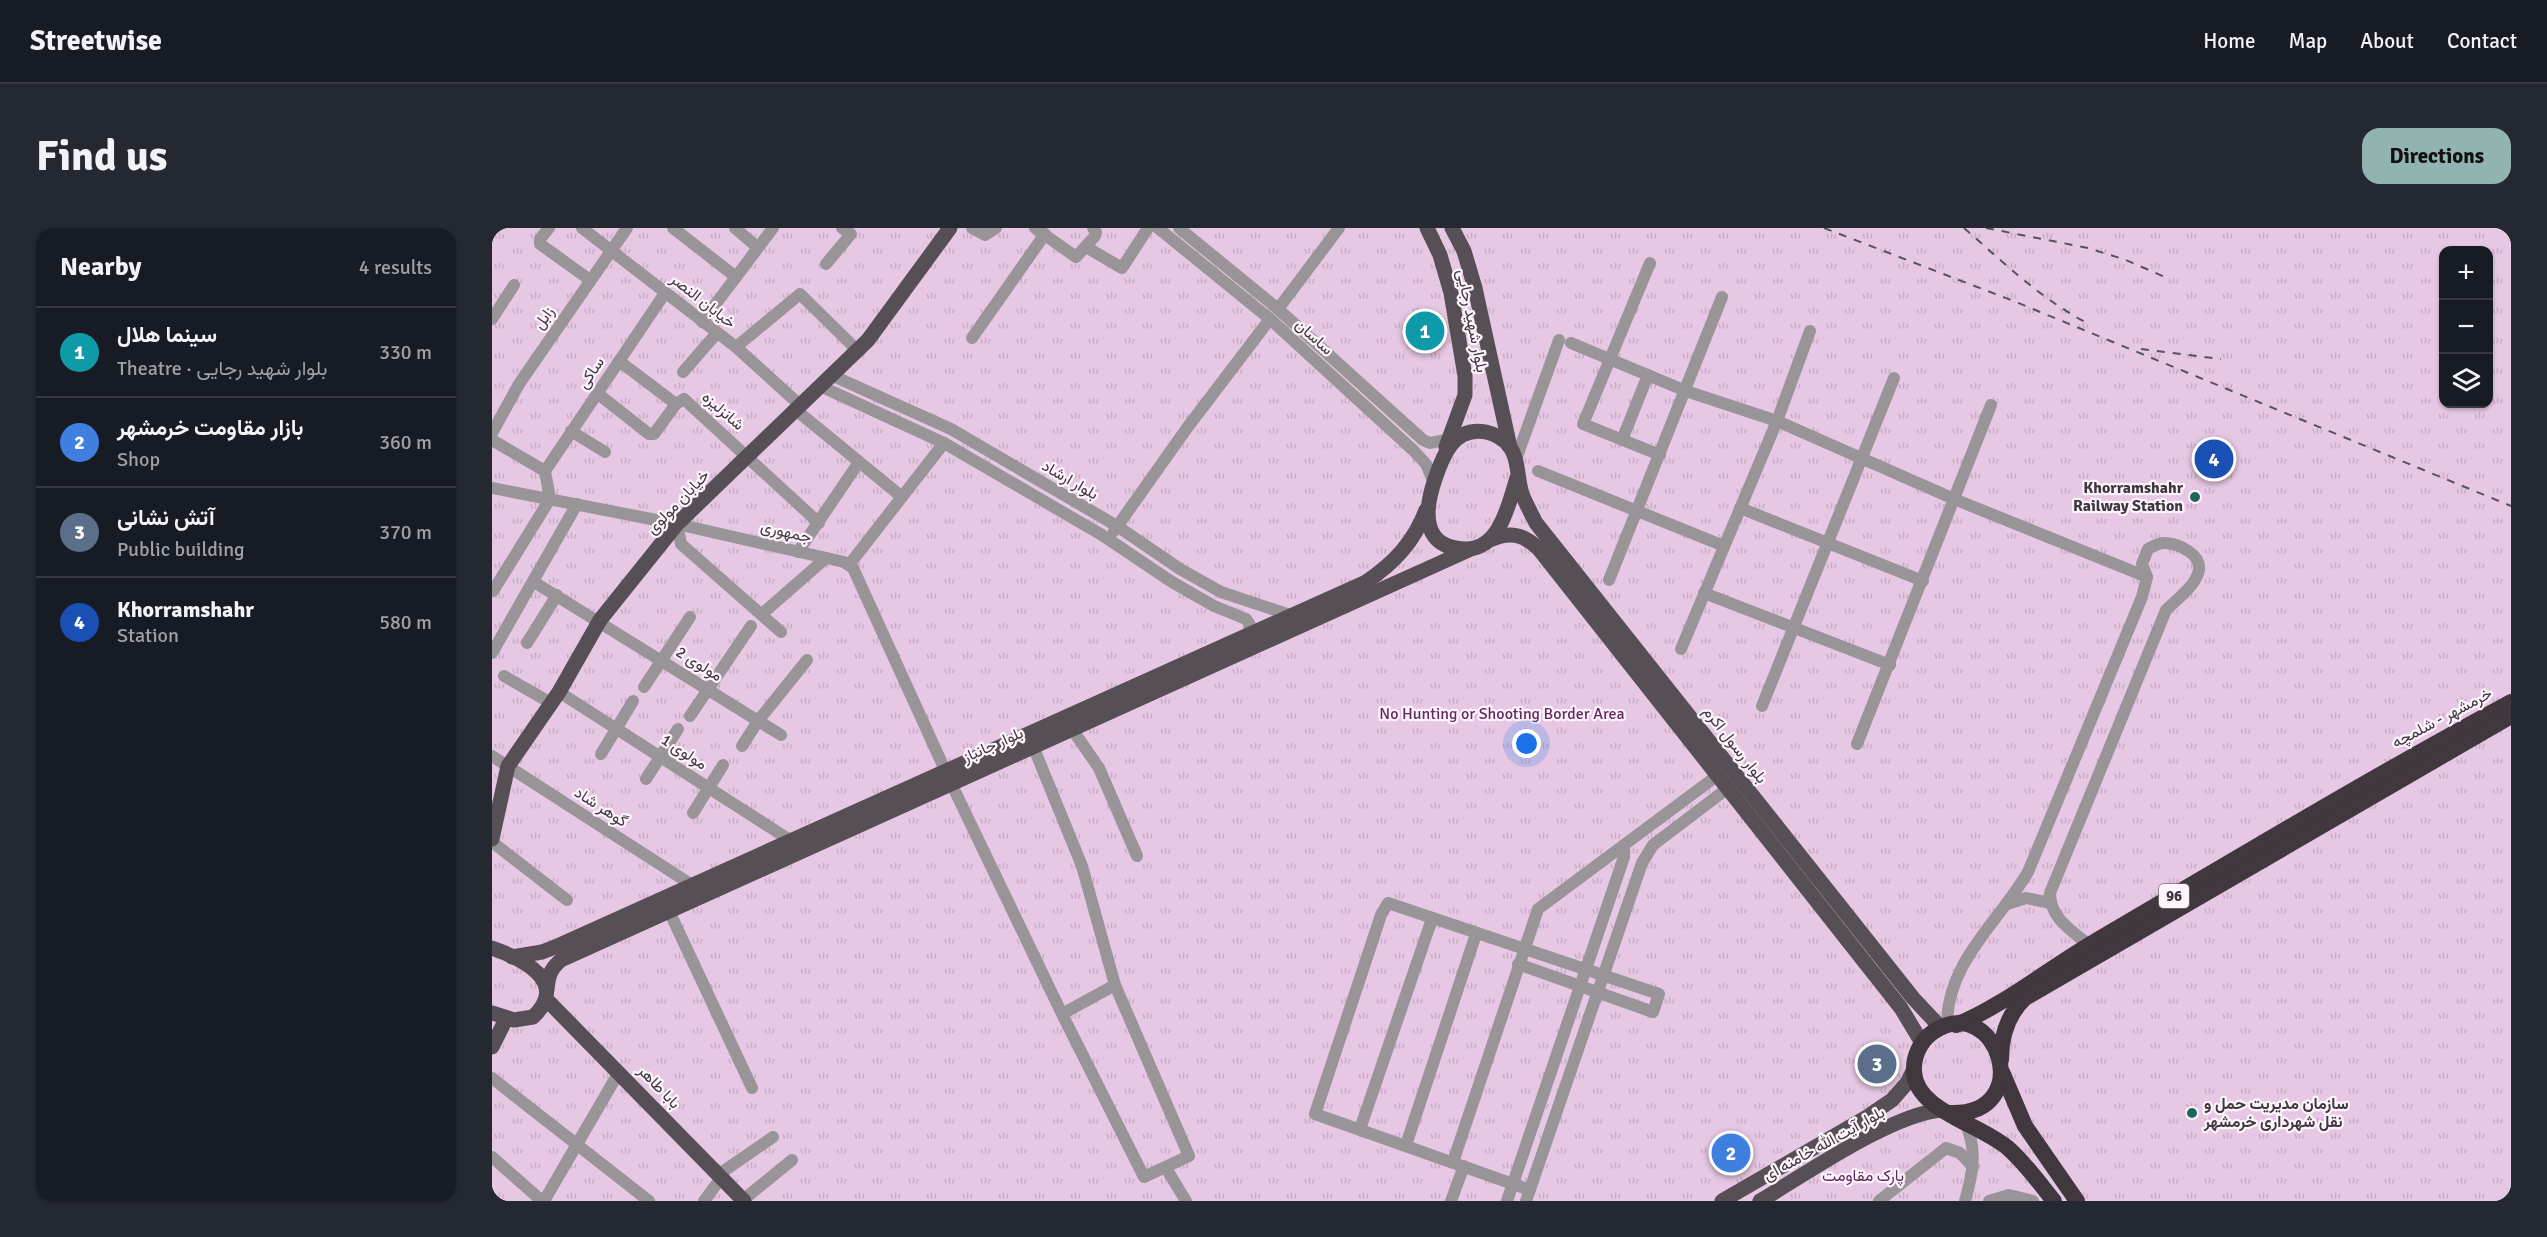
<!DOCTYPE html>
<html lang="en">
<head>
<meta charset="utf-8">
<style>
  body { margin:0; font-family:Signika,Vazirmatn,sans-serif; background:#242831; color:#f1f3f6 }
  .controls { position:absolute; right:18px; top:18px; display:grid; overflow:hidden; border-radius:12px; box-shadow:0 2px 4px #0004 }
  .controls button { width:54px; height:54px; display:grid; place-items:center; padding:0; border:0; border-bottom:2px solid #363941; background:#171b24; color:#f1f3f6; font:30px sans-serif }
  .you { position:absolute; left:1035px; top:516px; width:21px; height:21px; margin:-15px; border:4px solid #fff; border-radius:50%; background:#1a73e8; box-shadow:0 0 0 9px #1a73e833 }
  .badge { display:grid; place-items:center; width:39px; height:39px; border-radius:50%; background:#92b4b0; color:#fff; font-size:20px; font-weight:700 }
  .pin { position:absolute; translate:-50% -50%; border:3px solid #fff; box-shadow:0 2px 6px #0006 }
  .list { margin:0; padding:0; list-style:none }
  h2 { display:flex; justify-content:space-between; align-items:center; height:78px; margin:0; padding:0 24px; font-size:26px }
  h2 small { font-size:20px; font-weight:400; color:#9ea1a6 }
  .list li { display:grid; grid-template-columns:39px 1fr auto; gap:18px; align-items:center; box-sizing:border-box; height:90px; padding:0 24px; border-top:2px solid #363941 }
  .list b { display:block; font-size:22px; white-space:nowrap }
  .list p { margin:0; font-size:20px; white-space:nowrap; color:#9ea1a6 }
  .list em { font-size:20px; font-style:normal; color:#9ea1a6 }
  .icon { flex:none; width:33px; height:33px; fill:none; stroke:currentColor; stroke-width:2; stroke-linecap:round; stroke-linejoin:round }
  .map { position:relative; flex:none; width:2019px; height:973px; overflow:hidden; border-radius:18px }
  header { display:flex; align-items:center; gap:36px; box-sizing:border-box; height:84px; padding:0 30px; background:#171b24; border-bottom:2px solid #363941 }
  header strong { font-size:28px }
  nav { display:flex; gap:33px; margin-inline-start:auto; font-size:21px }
  .intro { display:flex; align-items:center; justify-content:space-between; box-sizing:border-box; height:144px; padding:0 36px }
  h1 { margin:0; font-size:42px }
  .button { padding:15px 27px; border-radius:18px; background:#92b4b0; color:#111; font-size:21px; font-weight:700 }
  main { display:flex; gap:36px; padding:0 36px }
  aside { flex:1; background:#171b24; border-radius:18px; box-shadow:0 2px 4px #0004 }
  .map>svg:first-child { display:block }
</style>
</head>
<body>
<header>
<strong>Streetwise</strong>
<nav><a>Home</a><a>Map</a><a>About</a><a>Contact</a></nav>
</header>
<div class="intro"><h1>Find us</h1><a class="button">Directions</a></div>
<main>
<aside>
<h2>Nearby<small>4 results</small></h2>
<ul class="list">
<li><span class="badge" style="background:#0f9aa8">1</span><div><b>سینما هلال</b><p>Theatre · بلوار شهید رجایی</p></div><em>330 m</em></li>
<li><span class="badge" style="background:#3f7fe0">2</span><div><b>بازار مقاومت خرمشهر</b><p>Shop</p></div><em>360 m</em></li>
<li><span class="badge" style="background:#5c6f8a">3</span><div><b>آتش نشانی</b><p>Public building</p></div><em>370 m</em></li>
<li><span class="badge" style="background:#1a4fb4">4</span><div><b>Khorramshahr</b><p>Station</p></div><em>580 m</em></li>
</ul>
</aside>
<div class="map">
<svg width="2019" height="973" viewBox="0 0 2019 973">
  <defs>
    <pattern id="park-tufts" width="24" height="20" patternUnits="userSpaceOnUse" patternTransform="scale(1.5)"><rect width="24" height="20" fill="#e7c8e4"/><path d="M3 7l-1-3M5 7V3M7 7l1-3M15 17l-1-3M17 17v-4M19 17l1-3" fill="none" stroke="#c7adc4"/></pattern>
  </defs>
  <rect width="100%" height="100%" fill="#f1e6f0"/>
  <path fill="url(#park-tufts)" fill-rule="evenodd" d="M0,0H2019V973H0ZM1952,22H1996V176H1952Z"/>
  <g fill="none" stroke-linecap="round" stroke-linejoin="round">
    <g stroke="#999498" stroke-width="12">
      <polyline points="57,0 48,11 48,16 98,52"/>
      <polyline points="90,0 244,119 308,177"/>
      <polyline points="181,0 244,49"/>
      <polyline points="243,0 265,19"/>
      <polyline points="480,0 493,7 504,0"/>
      <polyline points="543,0 584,29 603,8 604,4 601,0"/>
      <polyline points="666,0 778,91 921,222 934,236 942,255"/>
      <polyline points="687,0 786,81 931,212 938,215 957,211"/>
      <polyline points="594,19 630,40 656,0"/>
      <polyline points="1158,35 1091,196 1168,227"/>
      <polyline points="334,36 359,6 350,0"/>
      <polyline points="786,81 847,0"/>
      <polyline points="0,91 22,57"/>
      <polyline points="210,94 281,0"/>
      <polyline points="480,110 553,6"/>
      <polyline points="1079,115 1194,163 1285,193 1462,271 1655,349"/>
      <polyline points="244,119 308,66 365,122"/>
      <polyline points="127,133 184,176"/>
      <polyline points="191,144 225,105"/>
      <polyline points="339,147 459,201 625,298 688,341 729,364 798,387"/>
      <polyline points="328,158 452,215 610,307 680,354 722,378 754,391 757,395 758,406"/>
      <polyline points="105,165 157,206 162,206 184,176 192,171 327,295"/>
      <polyline points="304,182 410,269"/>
      <polyline points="79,203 113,224"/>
      <polyline points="0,205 27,156 135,0"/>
      <polyline points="0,212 53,243 58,271 1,363"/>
      <polyline points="1130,212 1156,147"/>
      <polyline points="1023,234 1067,112"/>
      <polyline points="53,243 173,65"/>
      <polyline points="1046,243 1232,318"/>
      <polyline points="0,260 185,296 352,334 361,340 453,542"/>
      <polyline points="1248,280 1431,353"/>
      <polyline points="185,296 189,316 289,404"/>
      <polyline points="622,303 695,200 778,91"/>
      <polyline points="306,324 367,234"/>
      <polyline points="357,337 452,215"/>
      <polyline points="1117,352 1230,69"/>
      <polyline points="42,354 289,507"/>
      <polyline points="1212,365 1398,437"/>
      <polyline points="271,385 334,330"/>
      <polyline points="35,415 65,367"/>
      <polyline points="1189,421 1285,193 1318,103"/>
      <polyline points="0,425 85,276"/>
      <polyline points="12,448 59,475"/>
      <polyline points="152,459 198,389"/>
      <polyline points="67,464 298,612"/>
      <polyline points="1270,478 1402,150"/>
      <polyline points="198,488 259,398"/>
      <polyline points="580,501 607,540 645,628"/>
      <polyline points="1365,516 1499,177"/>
      <polyline points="250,518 266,493 315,432"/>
      <polyline points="541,518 590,638 623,757"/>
      <polyline points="109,526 141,473"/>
      <polyline points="0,528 200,657"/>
      <polyline points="154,551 186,501"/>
      <polyline points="459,555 570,786 652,949 697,928 623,757 570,786"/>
      <polyline points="201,585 231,537"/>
      <polyline points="0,614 75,672"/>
      <polyline points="1515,676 1534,670 1558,675"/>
      <polyline points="177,683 260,860"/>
      <polyline points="1026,736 1161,784 1167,766 896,675 889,687 823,886 1038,962"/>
      <path d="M1455,798C1454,735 1506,695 1536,644L1650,369L1655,349L1650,336L1656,321C1662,318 1667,314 1674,315C1687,316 1709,326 1707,342C1704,358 1685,371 1674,382L1558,665C1558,690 1579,702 1597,717"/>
      <polyline points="0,850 157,973"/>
      <path d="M1472,893C1486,920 1481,945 1473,973"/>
      <polyline points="868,901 940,691"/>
      <polyline points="914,917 984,706"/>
      <polyline points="0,929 50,973"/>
      <polyline points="961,934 1046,681 1226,547"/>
      <polyline points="677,945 694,973"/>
      <polyline points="226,947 281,909"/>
      <polyline points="251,972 300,932"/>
      <polyline points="52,973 127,844"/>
      <polyline points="212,973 229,950"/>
      <polyline points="959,973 972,938"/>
      <polyline points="1015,973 1132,629 1132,617"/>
      <polyline points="1034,973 1150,635 1161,617 1236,560"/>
      <polyline points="1387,973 1454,920 1468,925 1481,939"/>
      <polyline points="1497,973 1517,967 1541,973"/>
    </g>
    <g stroke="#574f56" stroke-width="15">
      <polyline points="935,0 948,27 959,65 973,148 973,167 954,219"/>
      <polyline points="960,0 972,23 983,60 1018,219"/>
      <path d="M1026,247C1017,272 1010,320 975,321C929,321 932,283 943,251C951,227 962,198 994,204C1003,206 1011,210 1017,218C1027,230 1025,251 1030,266C1034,276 1039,285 1044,295L1421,770L1449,800"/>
      <path d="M998,312C1018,303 1031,306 1047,321L1409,780L1430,815"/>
      <polyline points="0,611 16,538 67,464 108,392 185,296 376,112 458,0"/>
      <path d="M0,720C31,731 78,754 41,789L22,792L0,785"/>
      <path d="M20,729L50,724L63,719L874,354C902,335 922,314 934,282"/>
      <path d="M55,762C56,749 58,741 69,732L979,321"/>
      <polyline points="55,772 252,973"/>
      <polyline points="0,819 14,791"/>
      <polyline points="1230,973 1375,889 1400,872 1415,855 1421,843"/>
      <path d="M1268,973C1314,946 1398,887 1449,882"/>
    </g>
    <g stroke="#40373f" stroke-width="16">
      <path d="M1464,797C1509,779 1555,742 1597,717C1737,635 1876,551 2019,474"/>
      <path d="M1509,832C1509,809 1516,786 1533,770L2019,488"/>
      <polyline points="1510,844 1533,898 1585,973"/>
      <path d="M1457,885C1547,889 1505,761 1441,804C1428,813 1421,829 1422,844C1424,883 1489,896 1517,921C1534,936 1548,956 1562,973"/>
    </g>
    <g stroke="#585358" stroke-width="2" stroke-dasharray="8 8" stroke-linecap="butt">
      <polyline points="1332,0 1519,72 2019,278"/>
      <path d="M1472,0C1511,34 1549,71 1595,95"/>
      <polyline points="1494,0 1596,20 1634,32 1675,50"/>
      <polyline points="1649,121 1729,131"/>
    </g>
  </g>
  <g fill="#1f665a" stroke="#fff3fd" stroke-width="2">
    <circle cx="1703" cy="269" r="6"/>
    <circle cx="1700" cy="885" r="6"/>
  </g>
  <g text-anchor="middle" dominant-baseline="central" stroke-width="4.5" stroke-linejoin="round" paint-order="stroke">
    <rect fill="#fff3fd" stroke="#767076" stroke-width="1.5" x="1667" y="656" width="30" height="24" rx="4.5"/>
    <g font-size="15" font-weight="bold" fill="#3c383c">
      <text x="1682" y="668">96</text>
    </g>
    <g font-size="16" fill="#3c383c" stroke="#fff3fd">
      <text transform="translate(211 73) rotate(38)">خیابان النصر</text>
      <text transform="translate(52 90) rotate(-55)">زابل</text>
      <text transform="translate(980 93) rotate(79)">بلوار شهید رجایی</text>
      <text transform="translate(822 109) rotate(42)">ساسان</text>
      <text transform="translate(99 145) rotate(-56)">ساکی</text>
      <text transform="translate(231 183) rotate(41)">شانزلیزه</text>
      <text transform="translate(578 252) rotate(30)">بلوار ارشاد</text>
      <text transform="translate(186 274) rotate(-46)">خیابان مولوی</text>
      <text transform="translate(294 304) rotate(13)">جمهوری</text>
      <text transform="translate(207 436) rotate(32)">مولوی 2</text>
      <text transform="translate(1950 490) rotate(-28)">خرمشهر - شلمچه</text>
      <text transform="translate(501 517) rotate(-24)">بلوار جانباز</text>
      <text transform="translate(1243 517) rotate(52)">بلوار رسول اکرم</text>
      <text transform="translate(192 524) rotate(33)">مولوی 1</text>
      <text transform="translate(109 579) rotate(33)">گوهر شاد</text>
      <text transform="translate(167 859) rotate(46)">بابا طاهر</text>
      <text transform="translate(1332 916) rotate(-29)">بلوار آیت الله خامنه ای</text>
    </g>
    <g font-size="16" font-weight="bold" fill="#3c383c" stroke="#fff3fd" text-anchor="end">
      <text x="1691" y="260">Khorramshahr<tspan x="1691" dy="18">Railway Station</tspan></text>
      <text x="1712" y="876" text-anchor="start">سازمان مدیریت حمل و<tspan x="1712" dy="18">نقل شهرداری خرمشهر</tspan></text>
    </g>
    <g font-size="16" fill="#62295f" stroke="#fff3fd">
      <text x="1010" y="486">No Hunting or Shooting Border Area</text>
      <text x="1371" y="948">پارک مقاومت</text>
    </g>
  </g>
</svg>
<div class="controls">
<button>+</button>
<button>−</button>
<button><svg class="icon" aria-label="layers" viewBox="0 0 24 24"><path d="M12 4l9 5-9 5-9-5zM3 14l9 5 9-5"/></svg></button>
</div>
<div class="you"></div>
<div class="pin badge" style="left:933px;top:103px;background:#0f9aa8">1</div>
<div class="pin badge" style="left:1239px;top:925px;background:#3f7fe0">2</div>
<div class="pin badge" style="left:1385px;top:836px;background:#5c6f8a">3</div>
<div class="pin badge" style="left:1722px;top:231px;background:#1a4fb4">4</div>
</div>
</main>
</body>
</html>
